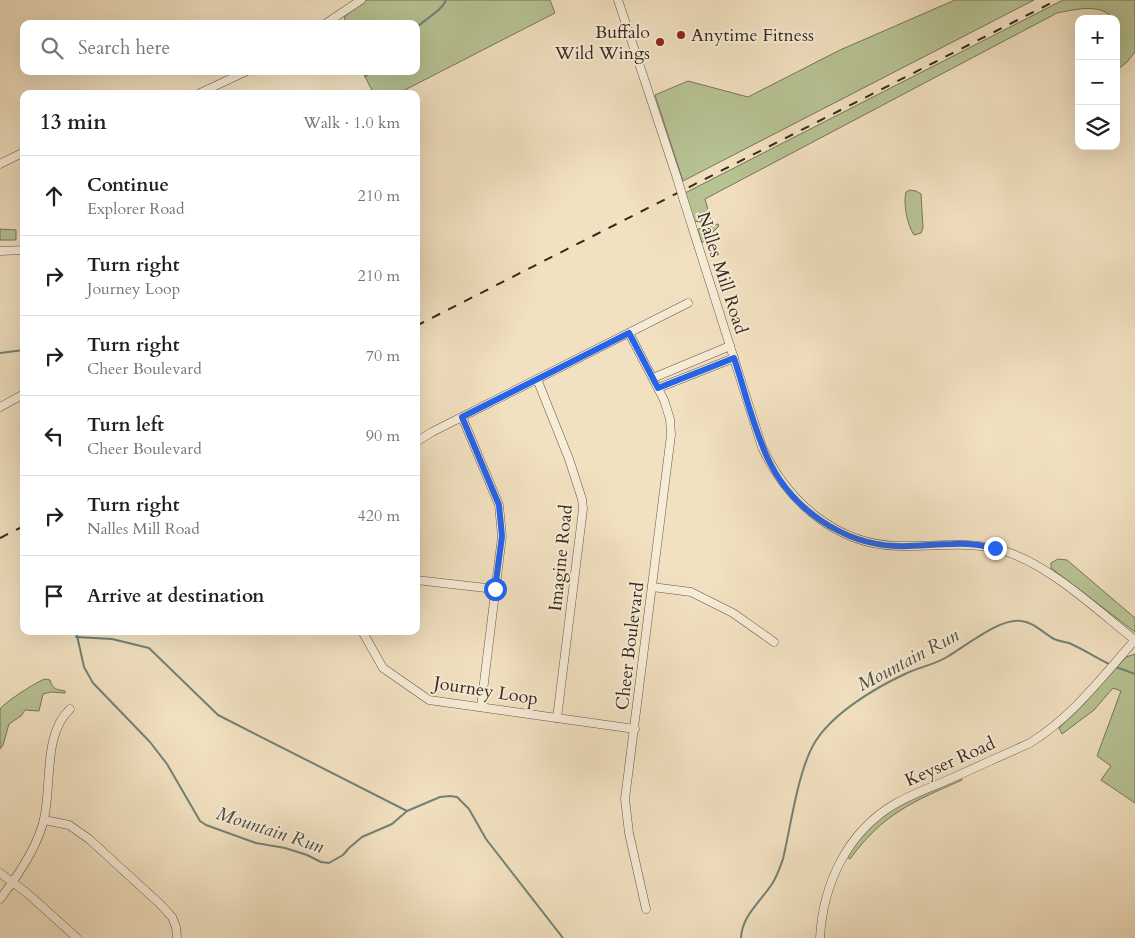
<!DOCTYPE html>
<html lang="en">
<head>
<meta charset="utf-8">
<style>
  body { margin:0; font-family:Cardo,serif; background:#f6f6f6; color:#202124 }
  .controls { position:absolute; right:15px; top:15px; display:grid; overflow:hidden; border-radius:10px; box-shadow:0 5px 20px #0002 }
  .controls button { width:45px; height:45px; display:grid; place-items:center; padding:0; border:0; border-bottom:1px solid #e0e0e0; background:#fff; color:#202124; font:25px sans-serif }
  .stop { position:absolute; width:15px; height:15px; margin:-11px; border:4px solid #2563eb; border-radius:50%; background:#fff }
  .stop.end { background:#2563eb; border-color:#fff; box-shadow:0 1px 5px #0008 }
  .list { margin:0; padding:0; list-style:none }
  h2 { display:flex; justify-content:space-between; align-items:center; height:65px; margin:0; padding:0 20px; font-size:21px }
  h2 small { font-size:16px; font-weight:400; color:#757577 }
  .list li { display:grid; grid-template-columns:32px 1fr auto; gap:15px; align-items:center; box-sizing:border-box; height:80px; padding:0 20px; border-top:1px solid #e0e0e0 }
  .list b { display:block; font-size:19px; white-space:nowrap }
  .list p { margin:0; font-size:16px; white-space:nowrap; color:#757577 }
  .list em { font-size:16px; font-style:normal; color:#757577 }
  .icon { flex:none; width:28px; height:28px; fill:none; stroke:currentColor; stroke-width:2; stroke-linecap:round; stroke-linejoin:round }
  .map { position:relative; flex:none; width:1135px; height:938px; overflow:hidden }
  .search { position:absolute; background:#fff; box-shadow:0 5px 20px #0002; left:20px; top:20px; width:400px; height:55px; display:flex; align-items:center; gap:12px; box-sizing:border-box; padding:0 18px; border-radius:10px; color:#757577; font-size:19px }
  .panel { position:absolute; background:#fff; box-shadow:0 5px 20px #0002; left:20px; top:90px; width:400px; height:545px; border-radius:10px }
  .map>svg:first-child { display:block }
</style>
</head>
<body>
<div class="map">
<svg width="1135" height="938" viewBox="0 0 1135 938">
  <rect width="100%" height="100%" fill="#f2e1c1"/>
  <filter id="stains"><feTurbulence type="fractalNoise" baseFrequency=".004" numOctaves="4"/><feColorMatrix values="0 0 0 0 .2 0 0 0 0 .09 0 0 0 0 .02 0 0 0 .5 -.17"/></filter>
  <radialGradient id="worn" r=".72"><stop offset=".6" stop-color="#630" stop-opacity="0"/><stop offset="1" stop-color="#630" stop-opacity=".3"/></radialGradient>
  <g fill="#b8c394" stroke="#76765a">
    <polygon points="366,0 550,0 555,13 397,94 374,94 362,71 416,71 416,24 344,24 345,16"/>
    <polygon points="955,0 1034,0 683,181 655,95 688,81 748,97 840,50"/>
    <path d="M1063,0H1135V52L1127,62L1116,71V19H1113C1101,2 1074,10 1057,13L705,199L711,220L707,216L703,217L701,222L693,221L685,193Z"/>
    <path d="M910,190L916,191L921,194L923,228L921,233L914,235C907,225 903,203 906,192Z"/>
    <polygon points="718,224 719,226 702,243 698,231 698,229"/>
    <polygon points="0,229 16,230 16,240 0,240"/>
    <polygon points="1058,559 1067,560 1135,618 1135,632 1051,568 1051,563"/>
    <polygon points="1135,654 1135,803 1101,780 1111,766 1097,756 1121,691 1113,688 1094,710 1062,734 1059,728 1084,704 1126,657"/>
    <path d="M45,679L50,680C53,690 56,689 65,691V693L51,692L43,694L39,711L25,710L21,716L9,724L3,745L0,749V709C5,702 36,682 45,679Z"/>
    <path d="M960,777L962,780C912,802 883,814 850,859L846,856L868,827L895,806Z"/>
  </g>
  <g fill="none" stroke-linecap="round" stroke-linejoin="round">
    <g stroke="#728277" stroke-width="2">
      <path d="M416,28C425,19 442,11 446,0"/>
      <polyline points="366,76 373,71"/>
      <polyline points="0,353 24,350"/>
      <polyline points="76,631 84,667 93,683 150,742 167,764 200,821 206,825 256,843 285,848 307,855 321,862 329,863 343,855 349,848 362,837 392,824 407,811 440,797 450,796 457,797 469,809 486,839 563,938"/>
      <polyline points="76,637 112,639 149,648 218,715 407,811"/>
      <polyline points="1116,667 1135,674"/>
      <path d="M741,938C742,916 760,902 772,884C777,876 780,867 783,859C791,825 798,770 815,742C833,713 875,688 905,674C919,667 934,665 947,657C966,646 999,618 1021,621C1034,622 1043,633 1054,639C1059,641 1064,642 1069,643C1083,649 1096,658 1109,664"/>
    </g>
    <g stroke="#645649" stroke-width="9">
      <g id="minor">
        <polyline points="618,0 677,178"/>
        <polyline points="325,24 361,0"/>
        <polyline points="198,94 247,71"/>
        <polyline points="0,164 24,152"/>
        <path d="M684,201L762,447C787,501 836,545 899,546C934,547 969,540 1004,551C1050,565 1097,610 1135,640"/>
        <polyline points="0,251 24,250"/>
        <polyline points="629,333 664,400 670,419 671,435 625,799 629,833 646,909"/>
        <polyline points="653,378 730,346"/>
        <polyline points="537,379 569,459 582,499 583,509 557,718"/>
        <polyline points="658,388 734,358"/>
        <polyline points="0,407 24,394"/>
        <polyline points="462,417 499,505 502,536 481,707"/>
        <polyline points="416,442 432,432 688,303"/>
        <polyline points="416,580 495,589"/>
        <polyline points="652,587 691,592 733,613 774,642"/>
        <polyline points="362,631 383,668 429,700 635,729"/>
        <polyline points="44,820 69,825 89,839 160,904 172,917 176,927 177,938"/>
        <polyline points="0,873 27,893 77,938"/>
        <path d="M0,899C17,877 38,846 44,819C52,785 43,734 70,709"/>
        <path d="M820,938C823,884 847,832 895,804C912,794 932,787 950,779C977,767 1003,755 1030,743C1072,717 1102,677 1135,640"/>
      </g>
    </g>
    <use href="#minor" stroke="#f7ecd7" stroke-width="8"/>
    <g stroke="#352821" stroke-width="2" stroke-dasharray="9 9" stroke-linecap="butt">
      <polyline points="416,326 1057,0"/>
      <polyline points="0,538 24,526"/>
    </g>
    <g stroke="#645649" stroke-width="9" stroke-linecap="butt">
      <polyline id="minor-bridge" points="677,178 684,201"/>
    </g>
    <use href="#minor-bridge" stroke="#f7ecd7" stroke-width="8"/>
  </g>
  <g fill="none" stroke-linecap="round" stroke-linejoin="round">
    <path stroke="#2563eb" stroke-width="6" d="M495,589L502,536L499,505L462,417L629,333L658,388L734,358C745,391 753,427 768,459C791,508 842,544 896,546C915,547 934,544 953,544C967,543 981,545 995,548"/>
  </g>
  <g fill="#8f2418" stroke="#f7ecd7" stroke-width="2">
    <circle cx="681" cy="35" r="5"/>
    <circle cx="660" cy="42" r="5"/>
  </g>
  <g text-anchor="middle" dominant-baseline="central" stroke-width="4" stroke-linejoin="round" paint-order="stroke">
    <g font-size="18" fill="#352821" stroke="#f7ecd7" text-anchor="end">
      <text x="650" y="32">Buffalo<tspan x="650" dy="21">Wild Wings</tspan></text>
      <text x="691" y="35" text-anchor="start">Anytime Fitness</text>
    </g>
    <g font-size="18" fill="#352821" stroke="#f7ecd7">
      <text transform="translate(722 273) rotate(72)">Nalles Mill Road</text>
      <text transform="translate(561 558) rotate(-84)">Imagine Road</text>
      <text transform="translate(630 646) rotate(-83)">Cheer Boulevard</text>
      <text transform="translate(486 691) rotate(9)">Journey Loop</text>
      <text transform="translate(950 762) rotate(-24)">Keyser Road</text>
    </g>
    <g font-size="19" font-style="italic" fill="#4e4e45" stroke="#f7ecd7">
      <text transform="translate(908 660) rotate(-28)">Mountain Run</text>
      <text transform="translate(270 830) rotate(18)">Mountain Run</text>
    </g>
  </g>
  <rect width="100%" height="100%" filter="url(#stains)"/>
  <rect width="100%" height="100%" fill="url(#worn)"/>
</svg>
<div class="controls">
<button>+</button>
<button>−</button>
<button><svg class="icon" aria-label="layers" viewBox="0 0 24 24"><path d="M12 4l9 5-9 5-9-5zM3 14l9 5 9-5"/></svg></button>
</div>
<div class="stop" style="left:495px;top:589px"></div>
<div class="stop end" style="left:995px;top:548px"></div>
<div class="search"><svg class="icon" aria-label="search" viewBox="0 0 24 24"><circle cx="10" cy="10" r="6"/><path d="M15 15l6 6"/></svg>Search here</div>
<section class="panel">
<h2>13 min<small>Walk · 1.0 km</small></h2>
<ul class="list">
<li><svg class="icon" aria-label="ahead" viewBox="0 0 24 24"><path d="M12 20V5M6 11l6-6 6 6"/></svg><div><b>Continue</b><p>Explorer Road</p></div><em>210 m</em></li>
<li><svg class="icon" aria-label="right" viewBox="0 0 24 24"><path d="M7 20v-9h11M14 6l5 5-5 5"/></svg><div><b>Turn right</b><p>Journey Loop</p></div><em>210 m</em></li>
<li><svg class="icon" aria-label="right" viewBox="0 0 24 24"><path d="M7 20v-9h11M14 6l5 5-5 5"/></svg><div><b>Turn right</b><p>Cheer Boulevard</p></div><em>70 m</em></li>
<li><svg class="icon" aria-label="left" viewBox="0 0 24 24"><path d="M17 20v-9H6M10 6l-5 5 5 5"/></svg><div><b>Turn left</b><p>Cheer Boulevard</p></div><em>90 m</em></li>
<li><svg class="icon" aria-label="right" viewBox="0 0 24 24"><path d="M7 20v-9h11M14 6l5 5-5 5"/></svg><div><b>Turn right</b><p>Nalles Mill Road</p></div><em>420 m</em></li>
<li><svg class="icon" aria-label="arrive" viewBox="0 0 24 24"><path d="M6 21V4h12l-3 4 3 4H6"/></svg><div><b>Arrive at destination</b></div></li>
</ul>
</section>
</div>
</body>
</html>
